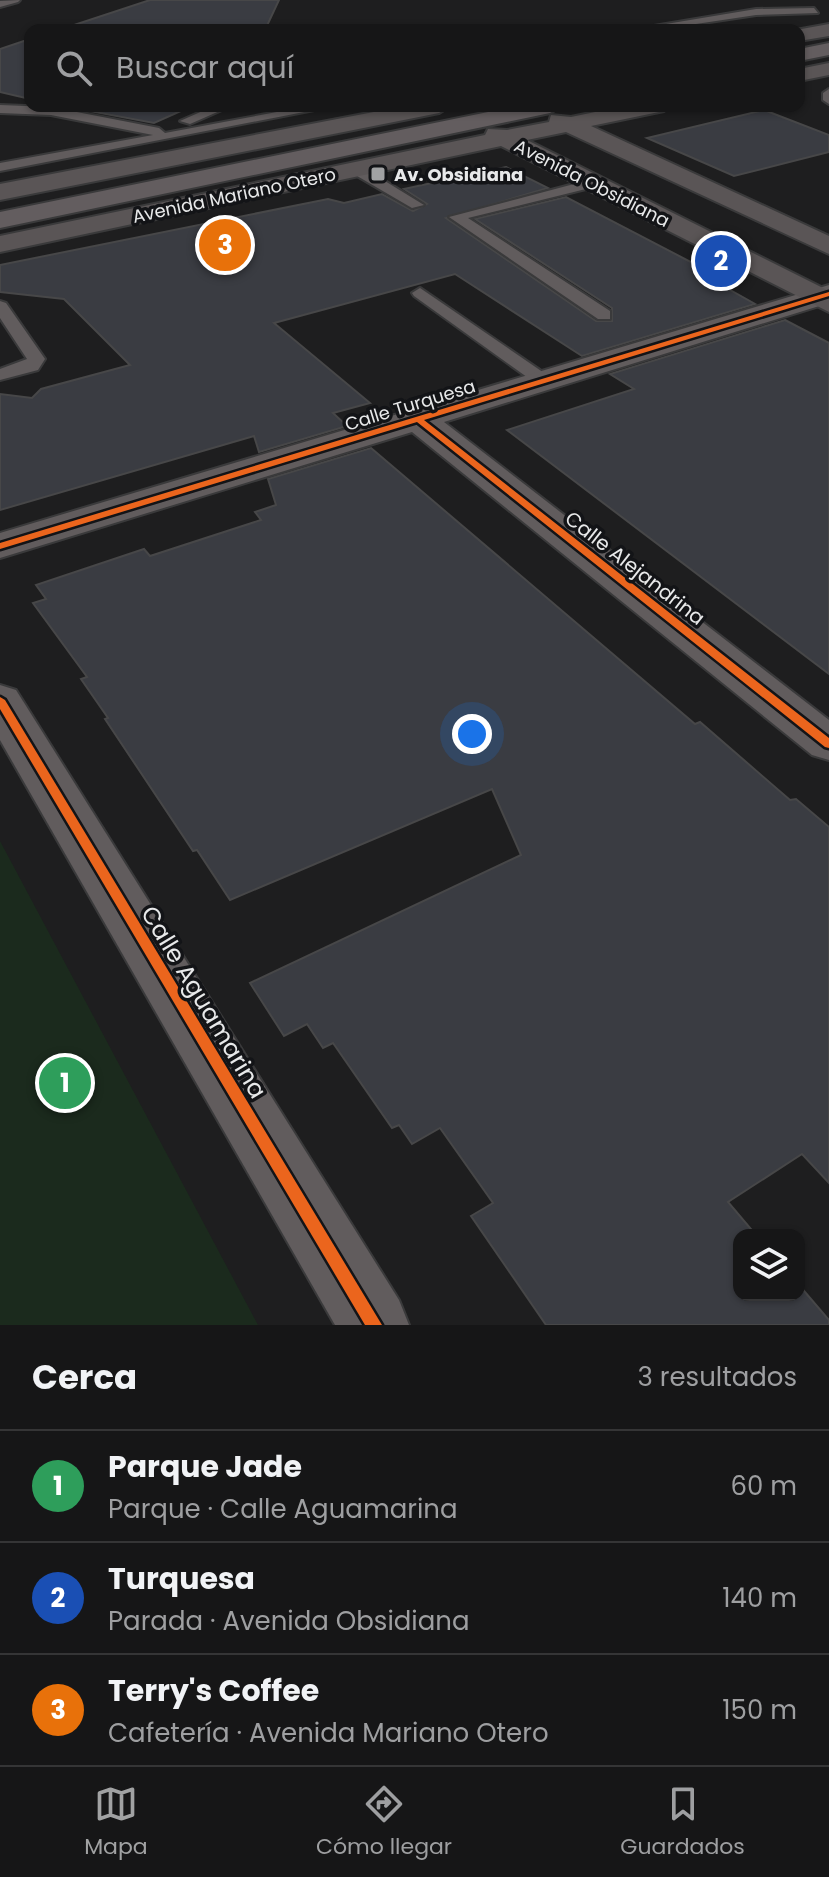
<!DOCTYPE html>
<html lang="es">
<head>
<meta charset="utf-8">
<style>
  body { margin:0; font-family:Poppins,sans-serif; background:#232324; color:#f1f3f6 }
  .controls { position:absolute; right:24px; bottom:24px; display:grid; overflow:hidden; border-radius:16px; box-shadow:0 2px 6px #0004 }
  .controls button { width:72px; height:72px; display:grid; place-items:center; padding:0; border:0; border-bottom:2px solid #353536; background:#161617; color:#f1f3f6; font:40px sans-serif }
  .you { position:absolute; left:472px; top:734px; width:28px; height:28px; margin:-20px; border:6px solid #fff; border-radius:50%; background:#1a73e8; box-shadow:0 0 0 12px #1a73e833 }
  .badge { display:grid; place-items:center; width:52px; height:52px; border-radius:50%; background:#a1a2a3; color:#fff; font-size:26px; font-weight:700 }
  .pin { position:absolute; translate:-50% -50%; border:4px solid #fff; box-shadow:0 2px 8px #0006 }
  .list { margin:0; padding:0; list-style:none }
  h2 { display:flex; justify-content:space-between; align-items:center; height:104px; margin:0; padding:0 32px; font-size:34px }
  h2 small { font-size:26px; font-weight:400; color:#9e9fa1 }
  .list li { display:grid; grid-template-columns:52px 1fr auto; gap:24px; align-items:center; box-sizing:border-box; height:112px; padding:0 32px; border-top:2px solid #353536 }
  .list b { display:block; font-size:30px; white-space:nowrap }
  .list p { margin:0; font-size:26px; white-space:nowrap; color:#9e9fa1 }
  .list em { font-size:26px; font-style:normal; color:#9e9fa1 }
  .icon { flex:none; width:44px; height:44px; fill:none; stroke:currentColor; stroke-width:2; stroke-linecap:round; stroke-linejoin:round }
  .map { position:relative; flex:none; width:829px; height:1325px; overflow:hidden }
  .search { position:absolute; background:#161617; box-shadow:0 2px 6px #0004; left:24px; right:24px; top:24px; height:88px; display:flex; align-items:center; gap:20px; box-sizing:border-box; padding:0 28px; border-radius:16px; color:#9e9fa1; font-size:30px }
  .sheet { height:440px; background:#161617 }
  nav { display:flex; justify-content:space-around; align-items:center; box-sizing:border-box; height:112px; border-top:2px solid #353536; background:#161617; font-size:22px; color:#9e9fa1 }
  nav a { display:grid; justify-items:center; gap:4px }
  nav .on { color:#a1a2a3 }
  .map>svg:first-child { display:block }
</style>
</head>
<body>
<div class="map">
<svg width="829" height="1325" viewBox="0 0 829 1325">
  <rect width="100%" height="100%" fill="#1e1e1f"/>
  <polygon fill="#1b2a1d" points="0,841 258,1325 0,1325"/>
  <g fill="#3a3c42" stroke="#474748" stroke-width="2">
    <polygon points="150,0 279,0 265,30 59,30"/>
    <polygon points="30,39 30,99 0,92 0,49"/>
    <polygon points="63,106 62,106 192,106 154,123"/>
    <polygon points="764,110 829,135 829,152 734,176 647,138"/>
    <polygon points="506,167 548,188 446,218 596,321 612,321 612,308 475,219 566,197 708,271 700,273 755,304 582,356 455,274 274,323 370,403 333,413 347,426 259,452 254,436 0,510 0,394 32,398 41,389 130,365 64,299 0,292 0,265 328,199 344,203 382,194 413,211 427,204 404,189"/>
    <polygon points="785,320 829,343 829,674 507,430 634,389 610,374"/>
    <polygon points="371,448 695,724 700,722 790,800 796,799 829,827 829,1183 802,1154 728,1202 756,1235 739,1235 739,1295 799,1295 799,1285 829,1320 829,1325 546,1325 471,1216 493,1203 440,1128 412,1144 399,1125 392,1128 333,1043 323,1048 307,1024 284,1036 250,983 521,855 492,789 230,900 197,850 193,851 105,719 108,718 81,679 87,677 33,603 46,599 36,585 144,549 150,556 261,520 255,512 276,505 268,479"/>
  </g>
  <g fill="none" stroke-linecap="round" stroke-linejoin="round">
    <g stroke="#3a3a3b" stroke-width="4">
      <g id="lane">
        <polygon points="20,0 18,2 0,7 0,1"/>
        <polygon points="814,8 818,13 756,15 656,30 630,30 756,9"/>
        <polygon points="829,89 829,104 823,100 823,93"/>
        <polygon points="0,105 51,107 159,128 165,133 309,106 335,106 0,171 0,163 153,135 51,115 0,113"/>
        <polygon points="214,106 231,106 190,124 180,121"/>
        <polygon points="352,167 362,167 424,205 412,208 352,173"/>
        <polygon points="593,179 598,180 598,186 468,218 610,311 610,319 598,319 449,217"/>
        <polygon points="420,288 550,377 550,385 538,385 414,296 412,293"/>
        <polygon points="0,301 6,303 45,359 38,370 0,380 0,369 27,359 0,318"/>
      </g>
    </g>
    <g stroke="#3a3a3b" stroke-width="4">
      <g id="street">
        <polygon points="829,285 829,303 444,422 829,720 829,760 812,755 412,432 0,558 0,533"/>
        <polygon points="0,685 16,690 399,1300 409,1325 335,1325 0,740"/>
      </g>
    </g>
    <g stroke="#3a3a3b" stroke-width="4">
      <g id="secondary">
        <polygon points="829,24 829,36 799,41 799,30 796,30"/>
        <polygon points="829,63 829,75 799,81 799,69"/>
        <polygon points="405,106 450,106 439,113 0,200 0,184"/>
        <polygon points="624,106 667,106 664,111 591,126 829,236 829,254 566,132 527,140 829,291 829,312 501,146 0,252 0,236 485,135 488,129 507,130 549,122 551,115 571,117"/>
      </g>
    </g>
    <g stroke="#3a3a3b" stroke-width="4">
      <g id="primary">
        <polygon points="829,43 829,55 799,61 799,49"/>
        <polygon points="517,106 561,106 550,113 0,228 0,212"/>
      </g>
    </g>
    <use href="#lane" fill="#615c5d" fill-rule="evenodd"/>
    <use href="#street" fill="#615c5d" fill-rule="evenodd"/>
    <use href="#secondary" fill="#5a5556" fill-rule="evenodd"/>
    <use href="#primary" fill="#635d5f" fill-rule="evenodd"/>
    <g stroke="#131417" stroke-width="5">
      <g id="cycleway">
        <polygon points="829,292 829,296 424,420 829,738 829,748 825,747 417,422 0,549 0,543"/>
        <polygon points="0,697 5,700 382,1325 365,1325 0,709"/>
      </g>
    </g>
    <use href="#cycleway" fill="#eb651d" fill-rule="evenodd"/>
  </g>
  <rect fill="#a1a2a3" stroke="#131417" stroke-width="3" x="370" y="166" width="16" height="16" rx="4"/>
  <g text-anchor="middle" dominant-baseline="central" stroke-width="7" stroke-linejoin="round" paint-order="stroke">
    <g font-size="18" font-weight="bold" fill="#e8e9ea" stroke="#131417" text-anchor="start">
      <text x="394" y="174">Av. Obsidiana</text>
    </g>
    <g font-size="18" fill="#e8e9ea" stroke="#131417">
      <text transform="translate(592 183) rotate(27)">Avenida Obsidiana</text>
      <text transform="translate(234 195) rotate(-12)">Avenida Mariano Otero</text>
      <text transform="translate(410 405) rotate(-17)">Calle Turquesa</text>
    </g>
    <g font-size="20" fill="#e8e9ea" stroke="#131417">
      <text transform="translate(635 568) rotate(38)">Calle Alejandrina</text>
    </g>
    <g font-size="24" fill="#e8e9ea" stroke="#131417">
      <text transform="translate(204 1002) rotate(59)">Calle Aguamarina</text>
    </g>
  </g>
</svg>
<div class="controls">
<button><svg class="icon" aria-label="layers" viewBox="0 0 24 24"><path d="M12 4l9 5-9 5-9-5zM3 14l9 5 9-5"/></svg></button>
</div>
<div class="you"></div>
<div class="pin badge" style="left:65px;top:1083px;background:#2e9e5b">1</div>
<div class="pin badge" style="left:721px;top:261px;background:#1a4fb4">2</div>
<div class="pin badge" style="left:225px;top:245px;background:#e8710a">3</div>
<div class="search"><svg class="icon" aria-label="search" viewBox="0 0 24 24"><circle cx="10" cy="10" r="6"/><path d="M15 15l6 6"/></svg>Buscar aquí</div>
</div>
<section class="sheet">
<h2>Cerca<small>3 resultados</small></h2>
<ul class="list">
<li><span class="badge" style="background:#2e9e5b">1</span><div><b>Parque Jade</b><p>Parque · Calle Aguamarina</p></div><em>60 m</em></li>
<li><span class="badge" style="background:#1a4fb4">2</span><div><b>Turquesa</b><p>Parada · Avenida Obsidiana</p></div><em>140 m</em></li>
<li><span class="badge" style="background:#e8710a">3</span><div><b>Terry's Coffee</b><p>Cafetería · Avenida Mariano Otero</p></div><em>150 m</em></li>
</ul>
</section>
<nav>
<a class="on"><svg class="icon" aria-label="map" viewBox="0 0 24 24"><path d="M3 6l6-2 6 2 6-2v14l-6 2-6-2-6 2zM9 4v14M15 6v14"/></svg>Mapa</a>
<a><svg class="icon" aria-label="directions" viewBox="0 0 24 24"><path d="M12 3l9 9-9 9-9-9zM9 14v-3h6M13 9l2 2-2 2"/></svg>Cómo llegar</a>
<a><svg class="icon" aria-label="saved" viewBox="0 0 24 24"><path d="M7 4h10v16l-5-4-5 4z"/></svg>Guardados</a>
</nav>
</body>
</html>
